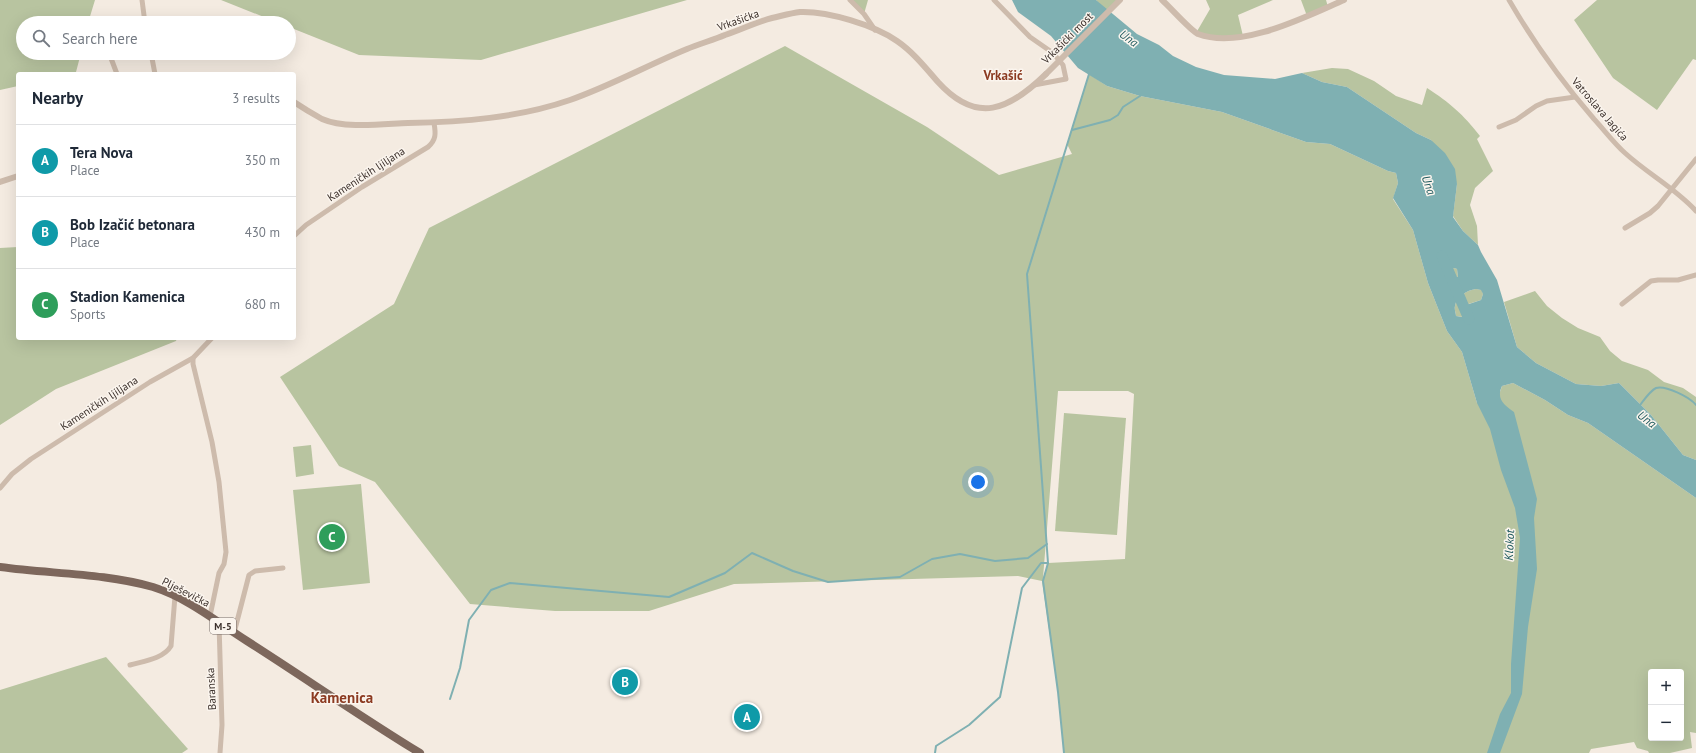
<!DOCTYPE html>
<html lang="en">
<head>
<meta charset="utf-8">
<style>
  body { margin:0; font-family:"PT Sans",sans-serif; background:#f2f2f3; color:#1f2937 }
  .controls { position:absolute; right:12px; bottom:12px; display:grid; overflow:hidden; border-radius:4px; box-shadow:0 4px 16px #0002 }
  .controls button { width:36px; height:36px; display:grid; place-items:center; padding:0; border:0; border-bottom:1px solid #e0e1e3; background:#fff; color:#1f2937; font:20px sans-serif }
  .you { position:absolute; left:978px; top:482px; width:14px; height:14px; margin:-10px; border:3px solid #fff; border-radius:50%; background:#1a73e8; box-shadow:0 0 0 6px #1a73e833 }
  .badge { display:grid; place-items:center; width:26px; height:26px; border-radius:50%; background:#1f5a5e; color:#fff; font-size:13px; font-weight:700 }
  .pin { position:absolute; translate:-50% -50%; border:2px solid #fff; box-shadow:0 1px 4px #0006 }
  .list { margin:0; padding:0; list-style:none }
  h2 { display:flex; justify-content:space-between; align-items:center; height:52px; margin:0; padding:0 16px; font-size:17px }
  h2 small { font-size:13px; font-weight:400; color:#747a83 }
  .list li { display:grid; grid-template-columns:26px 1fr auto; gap:12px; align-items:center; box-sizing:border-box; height:72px; padding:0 16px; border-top:1px solid #e0e1e3 }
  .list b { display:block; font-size:15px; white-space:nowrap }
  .list p { margin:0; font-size:13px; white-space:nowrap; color:#747a83 }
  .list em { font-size:13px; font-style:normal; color:#747a83 }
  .icon { flex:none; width:22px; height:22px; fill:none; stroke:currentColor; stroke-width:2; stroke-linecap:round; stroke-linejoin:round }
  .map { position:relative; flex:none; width:1696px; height:753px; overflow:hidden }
  .search { position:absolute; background:#fff; box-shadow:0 4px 16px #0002; left:16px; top:16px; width:280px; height:44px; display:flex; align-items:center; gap:10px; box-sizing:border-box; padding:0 14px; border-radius:22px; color:#747a83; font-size:15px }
  .panel { position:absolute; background:#fff; box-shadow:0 4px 16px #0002; left:16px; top:72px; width:280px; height:268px; border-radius:4px }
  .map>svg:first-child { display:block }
</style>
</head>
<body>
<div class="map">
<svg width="1696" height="753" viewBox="0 0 1696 753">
  <rect width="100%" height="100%" fill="#f4ebe1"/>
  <g fill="#b8c4a0" fill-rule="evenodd">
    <polygon points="0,0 95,0 88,23 23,23 23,53 81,53 76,72 68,74 18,74 18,86 0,90"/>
    <polygon points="221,0 687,0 481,60 359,55 289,27 289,23 279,23"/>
    <polygon points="850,0 868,0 864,14"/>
    <polygon points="1096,0 1120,0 1107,13"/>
    <polygon points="1206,0 1273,0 1238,15 1243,36 1230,38 1196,33 1210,9"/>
    <polygon points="1301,0 1326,0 1328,7 1307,16"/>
    <polygon points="1597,0 1696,0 1696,60 1693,59 1657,110 1613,78 1574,20"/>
    <path d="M785,46L927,127L999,175L1072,154L1067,144L1089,74L1107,86L1140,96L1222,112L1306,142L1330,144L1388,171L1396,173L1398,183L1393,199L1413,230L1428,283L1447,331L1462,352L1477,403L1500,392L1502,386L1513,383L1545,400L1568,415L1588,423L1696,498V733L1690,732L1692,748L1670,753H1649L1648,751L1637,748L1634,742L1591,749L1589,753H1064L1058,692L1042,581L1018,576L734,584L649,611H555L470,604L375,482L339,466L280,377L394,304L429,228ZM1058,391H1128L1134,394L1125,559L1048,563L1043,578ZM1651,672H1681V738H1651Z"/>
    <path d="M1332,68L1348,69L1374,81L1396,96L1422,105L1427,88C1450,103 1463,114 1480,136L1477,139L1493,171L1475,188L1470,205L1477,226L1478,245L1463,231L1453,216L1457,184L1431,140L1416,133L1347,87L1322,82L1302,73Z"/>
    <polygon points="18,247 18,338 177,338 176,341 56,389 0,425 0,248"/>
    <polygon points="1454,268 1457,269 1458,277 1448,275 1447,269"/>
    <path d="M1476,289L1482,290L1483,294L1481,300L1462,306L1463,317L1456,316C1456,313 1454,309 1455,306C1456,297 1467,290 1476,289Z"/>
    <polygon points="1535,291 1547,306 1562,318 1578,328 1600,337 1610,351 1622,361 1648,370 1664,382 1683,388 1696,397 1696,460 1683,455 1651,415 1619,383 1601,386 1576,384 1536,363 1517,347 1504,302"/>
    <polygon points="1064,413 1126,418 1117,535 1055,531"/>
    <polygon points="311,445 314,474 296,477 293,447"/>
    <polygon points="361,484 370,583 303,590 293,490"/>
    <polygon points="106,657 188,749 182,753 0,753 0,690"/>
  </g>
  <path fill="#7fb0b2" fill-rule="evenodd" d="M1012,0H1096L1137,34L1159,45L1173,56L1196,67L1224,75L1275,79L1302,73L1322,82L1347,87L1416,133L1431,140L1445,153L1455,169L1457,184L1453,217L1463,231L1478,245L1481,252L1497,280L1517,347L1536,363L1576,384L1601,386L1619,383L1651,415L1683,455L1696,460V498L1588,423L1568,415L1545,400L1513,383L1502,386C1496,399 1504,405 1514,412L1537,499L1534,518L1537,569L1528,627L1522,694L1500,753H1487L1500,714L1511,693V664L1520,538L1515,508L1501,470L1490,429L1477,403L1462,352L1447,331L1428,283L1413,230L1393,198L1398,183L1396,173L1388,171L1330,144L1306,142L1222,112L1140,96L1107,86L1078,68L1051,36L1018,12ZM1454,268L1457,269L1458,277L1448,275L1447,269ZM1476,289L1481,290L1483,294L1481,300L1463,306L1462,317L1456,316C1456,313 1454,309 1455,306C1456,297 1467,290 1476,289Z"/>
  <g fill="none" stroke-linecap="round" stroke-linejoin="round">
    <g stroke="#7fb0b2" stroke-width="2">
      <polyline points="1072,130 1110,120 1118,115 1123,107 1140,96"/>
      <path d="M1640,405C1644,400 1650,391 1656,388C1665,385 1690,397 1696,405"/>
      <polyline points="450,699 460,668 469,620 491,590 510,583 669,597 725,573 752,553 793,571 828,582 900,577 932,559 960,554 995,561 1028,558 1047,544"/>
      <polyline points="935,753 936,746 969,725 1000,697 1022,588 1041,563 1048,563"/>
      <polyline points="1064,753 1058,692 1043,581 1048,563 1027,274 1089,74"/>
    </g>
    <polyline stroke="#7fb0b2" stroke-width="11" points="1442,256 1469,319"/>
    <g stroke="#cdbbac" stroke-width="5">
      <polyline points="142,0 145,23"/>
      <polyline points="850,0 864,14 875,30"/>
      <polyline points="994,0 1030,37 1053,53 1063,65 1066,79 1034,85"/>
      <path d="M1509,0C1534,43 1562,82 1594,119C1605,131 1614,143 1625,153C1648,174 1675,188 1696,211"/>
      <polyline points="109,53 117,74"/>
      <polyline points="151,53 155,74"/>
      <polyline points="1499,127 1516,120 1536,106 1547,101 1575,97"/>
      <polyline points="1625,228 1650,213 1658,206 1696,159"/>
      <path d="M294,236L306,225L362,187L428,147C436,140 436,134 434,123"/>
      <polyline points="1622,304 1651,281 1658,280 1678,280 1696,275"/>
      <polyline points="193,358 193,364 212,442 219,482 226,552 224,564 219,573 210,616"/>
      <polyline points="0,488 12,474 31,459 150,382 193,358 212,338"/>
      <polyline points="219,623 222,725 220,753"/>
      <polyline points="234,633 249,575 255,571 283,568"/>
      <path d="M130,665C144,661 163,659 171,646L175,596"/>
    </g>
    <g stroke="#cdbbac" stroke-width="6">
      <path d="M1162,0C1170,7 1190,30 1198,34C1241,50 1305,17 1344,0"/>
      <path d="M294,102C303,108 313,114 322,119C345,129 383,124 408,123C462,122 518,118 570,100C610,86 648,65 687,49C699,44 713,40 725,35C741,30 756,22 772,18C781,16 791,13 800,12C828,11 874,25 897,41C913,52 925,67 938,82C977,125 1009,110 1046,74"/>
      <polyline points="0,182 18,176"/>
    </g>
    <path stroke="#7d675c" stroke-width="8" d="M0,567C51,574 103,573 153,587C188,598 217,622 247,641C305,678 361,717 420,753"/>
    <polyline stroke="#cdbbac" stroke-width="6" points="1046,74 1120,0"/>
  </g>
  <g text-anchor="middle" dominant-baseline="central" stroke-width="3" stroke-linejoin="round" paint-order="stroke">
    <rect fill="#fbf5ee" stroke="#756b66" stroke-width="1" x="210" y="618" width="26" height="16" rx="3"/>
    <g font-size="10" font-weight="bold" fill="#3b302b">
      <text x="223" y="626">M-5</text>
    </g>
    <g font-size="11" fill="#3b302b" stroke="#fbf5ee">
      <text transform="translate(738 20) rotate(-20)">Vrkašićka</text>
      <text transform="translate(1067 38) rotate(-45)">Vrkašićki most</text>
      <text transform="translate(1600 109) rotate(49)">Vatroslava Jagića</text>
      <text transform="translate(366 174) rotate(-33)">Kameničkih ljiljana</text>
      <text transform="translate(99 403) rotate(-33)">Kameničkih ljiljana</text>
      <text transform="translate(186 592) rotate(27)">Plješevička</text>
      <text transform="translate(211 689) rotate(-93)">Baranska</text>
    </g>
    <g font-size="12" font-style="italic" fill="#1f5a5e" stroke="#fbf5ee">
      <text transform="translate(1129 38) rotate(36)">Una</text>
      <text transform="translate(1429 185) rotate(70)">Una</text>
      <text transform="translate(1647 419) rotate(37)">Una</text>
      <text transform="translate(1509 545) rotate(-87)">Klokot</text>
    </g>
    <g font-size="13" font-weight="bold" fill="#8c3b22" stroke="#fbf5ee">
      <text x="1003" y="75">Vrkašić</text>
    </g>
    <g font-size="15" font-weight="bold" fill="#8c3b22" stroke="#fbf5ee">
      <text x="342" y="697">Kamenica</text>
    </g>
  </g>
</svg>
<div class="controls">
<button>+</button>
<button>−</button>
</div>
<div class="you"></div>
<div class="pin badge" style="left:747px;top:717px;background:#0f9aa8">A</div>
<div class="pin badge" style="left:625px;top:682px;background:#0f9aa8">B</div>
<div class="pin badge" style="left:332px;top:537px;background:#2e9e5b">C</div>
<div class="search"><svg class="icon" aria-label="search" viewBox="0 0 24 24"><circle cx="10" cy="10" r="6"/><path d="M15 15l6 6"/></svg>Search here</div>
<section class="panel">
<h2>Nearby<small>3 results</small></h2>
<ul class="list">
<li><span class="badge" style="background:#0f9aa8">A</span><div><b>Tera Nova</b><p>Place</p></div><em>350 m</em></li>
<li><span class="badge" style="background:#0f9aa8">B</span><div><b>Bob Izačić betonara</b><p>Place</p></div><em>430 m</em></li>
<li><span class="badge" style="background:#2e9e5b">C</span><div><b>Stadion Kamenica</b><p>Sports</p></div><em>680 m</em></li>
</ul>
</section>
</div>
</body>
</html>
